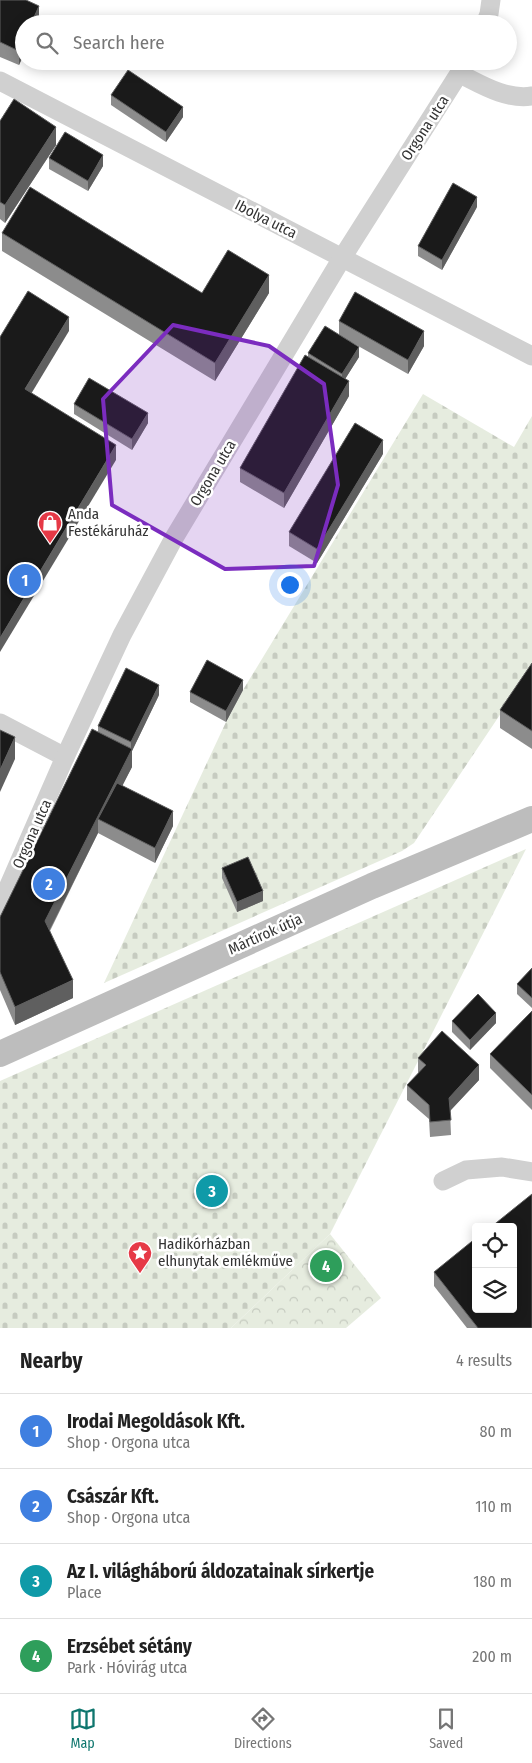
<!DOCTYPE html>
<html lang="en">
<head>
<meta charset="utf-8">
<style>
  body { margin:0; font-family:"Fira Sans Condensed",sans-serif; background:#f6f6f6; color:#222 }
  .controls { position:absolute; right:15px; bottom:15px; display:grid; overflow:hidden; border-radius:5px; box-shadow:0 2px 12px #0003 }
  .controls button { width:45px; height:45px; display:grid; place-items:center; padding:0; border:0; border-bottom:1px solid #e0e0e0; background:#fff; color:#222; font:25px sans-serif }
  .you { position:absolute; left:289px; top:584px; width:18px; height:18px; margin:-12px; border:4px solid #fff; border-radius:50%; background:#1a73e8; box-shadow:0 0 0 8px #1a73e833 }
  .badge { display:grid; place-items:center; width:32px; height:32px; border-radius:50%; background:#0f766e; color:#fff; font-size:16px; font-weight:700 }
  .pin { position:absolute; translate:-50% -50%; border:2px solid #fff; box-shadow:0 1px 5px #0006 }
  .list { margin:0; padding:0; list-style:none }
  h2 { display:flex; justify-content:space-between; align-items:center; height:65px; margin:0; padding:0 20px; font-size:21px }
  h2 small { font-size:16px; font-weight:400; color:#767676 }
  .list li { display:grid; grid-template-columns:32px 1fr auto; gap:15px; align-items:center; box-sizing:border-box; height:75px; padding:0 20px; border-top:1px solid #e0e0e0 }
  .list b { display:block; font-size:19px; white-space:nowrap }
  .list p { margin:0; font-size:16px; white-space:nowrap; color:#767676 }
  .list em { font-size:16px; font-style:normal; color:#767676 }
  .icon { flex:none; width:28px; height:28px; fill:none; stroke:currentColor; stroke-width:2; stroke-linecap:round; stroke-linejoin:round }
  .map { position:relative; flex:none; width:532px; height:1328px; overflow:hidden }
  .search { position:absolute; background:#fff; box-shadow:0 2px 12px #0003; left:15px; right:15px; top:15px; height:55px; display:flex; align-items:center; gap:12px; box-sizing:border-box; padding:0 18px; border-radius:28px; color:#767676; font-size:19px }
  .sheet { height:365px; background:#fff }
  nav { display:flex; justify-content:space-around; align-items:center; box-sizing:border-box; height:70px; border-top:1px solid #e0e0e0; background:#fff; font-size:14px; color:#767676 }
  nav a { display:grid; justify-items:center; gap:2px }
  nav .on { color:#0f766e }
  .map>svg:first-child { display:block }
</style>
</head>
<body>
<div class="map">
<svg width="532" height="1328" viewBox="0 0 532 1328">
  <defs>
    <pattern id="cemetery-stones" width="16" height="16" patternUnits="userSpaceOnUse" patternTransform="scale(1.25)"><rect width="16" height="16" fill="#e6ecdf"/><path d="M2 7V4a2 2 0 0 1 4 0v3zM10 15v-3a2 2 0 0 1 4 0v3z" fill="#c6cbc0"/></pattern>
    <pattern id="park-crowns" width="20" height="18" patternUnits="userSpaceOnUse" patternTransform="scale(1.25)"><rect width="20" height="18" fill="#e6ecdf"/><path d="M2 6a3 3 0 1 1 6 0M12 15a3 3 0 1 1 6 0" fill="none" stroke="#c6cbc0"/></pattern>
  </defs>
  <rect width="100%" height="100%" fill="#fff"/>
  <g fill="url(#cemetery-stones)">
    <polygon points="423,394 514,447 532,416 532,667 414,843 402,851 104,983 226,722 243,690"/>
    <polygon points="526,849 330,1234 231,1328 0,1328 0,1081"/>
  </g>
  <polygon fill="url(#park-crowns)" points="330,1234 381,1298 346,1328 231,1328"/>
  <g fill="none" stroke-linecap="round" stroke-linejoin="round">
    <g stroke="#d0d0d0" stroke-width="19">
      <polyline points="485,24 489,14 491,0"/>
      <path d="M460,74C482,85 506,100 532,96"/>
      <polyline points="0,81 532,356"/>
      <polyline points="0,723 65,757"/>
      <polyline points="0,906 65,757 122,635 174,538 342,258 467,61"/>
      <polyline points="443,1181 466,1170 502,1167 532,1172"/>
    </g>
    <polyline stroke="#bdbdbd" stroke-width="26" points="0,1054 372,886 532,819"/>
  </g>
  <g fill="#8c8c8c">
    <polygon points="0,0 39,21 38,24 24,24 24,54 19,65 0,57"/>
    <polygon points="111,95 183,117 166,142 111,105"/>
    <polygon points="0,121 56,145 5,223 0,219"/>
    <polygon points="49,158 103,166 88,191 49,169"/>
    <polygon points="477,207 442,270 418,256 418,246"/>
    <polygon points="2,233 202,293 269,293 215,381 2,251"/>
    <polygon points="339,321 424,346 408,374 351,342 359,357 345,379 349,396 284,508 240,482 240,468 308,357 308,353 339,335"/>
    <polygon points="74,404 148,423 132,450 74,414"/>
    <polygon points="383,454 317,563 289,546 289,532"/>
    <polygon points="532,663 532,749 500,728 500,710"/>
    <polygon points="243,690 226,722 190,702 190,692"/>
    <polygon points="159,695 132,751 132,767 122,785 173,826 155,863 98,833 50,931 73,998 15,1025 0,990 0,917 98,732 98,726"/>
    <polygon points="222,868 263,901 237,912 222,878"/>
    <polygon points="532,968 532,1008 517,994 517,984"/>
    <polygon points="532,1011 532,1110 490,1068 490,1054"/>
    <polygon points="452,1021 496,1023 470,1050 452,1032"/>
    <polygon points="418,1058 479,1080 450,1111 451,1135 430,1137 429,1119 407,1100 407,1085 419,1073 418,1072"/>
    <polygon points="434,1272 532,1328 467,1328 434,1286"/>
  </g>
  <g fill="#5f5f5f">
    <polygon points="39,6 39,21 38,24 31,24"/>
    <polygon points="24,40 24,54 19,65 19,51"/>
    <polygon points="183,107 183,117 166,142 166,132"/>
    <polygon points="56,127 56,145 5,223 5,205"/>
    <polygon points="103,155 103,166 88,191 88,181"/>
    <polygon points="477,197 477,207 442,270 442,260"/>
    <polygon points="269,275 269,293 215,381 215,363"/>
    <polygon points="69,317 69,331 25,404 25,389"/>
    <polygon points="424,331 424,346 408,374 408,360"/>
    <polygon points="359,347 359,357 342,384 342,374"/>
    <polygon points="349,381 349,396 284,508 284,493"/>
    <polygon points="148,413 148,423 132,450 132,439"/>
    <polygon points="383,440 383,454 317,563 317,549"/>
    <polygon points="116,445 116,460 0,652 0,638"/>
    <polygon points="243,680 243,690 226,722 226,711"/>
    <polygon points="159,685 159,695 132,751 132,767 104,822 98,819 98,833 45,939 45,921 131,750 131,742"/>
    <polygon points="15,737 15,759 0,792 0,770"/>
    <polygon points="173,811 173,826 155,863 155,848"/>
    <polygon points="263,891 263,901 237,912 237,902"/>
    <polygon points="73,980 73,998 15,1025 15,1007"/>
    <polygon points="496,1013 496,1023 470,1050 470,1040"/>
    <polygon points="479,1065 479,1080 449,1112 449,1098"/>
  </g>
  <g fill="#1a1a1a" stroke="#5f5f5f">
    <polygon points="0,0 26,0 39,6 31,24 24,24 24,40 19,51 0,42"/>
    <polygon points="128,70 183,107 166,132 111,95"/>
    <polygon points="14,99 56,127 5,205 0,202 0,121"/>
    <polygon points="65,132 103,155 88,181 49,158"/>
    <polygon points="453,183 477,197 442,260 418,246"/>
    <polygon points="30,187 202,293 228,250 269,275 215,363 2,233"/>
    <polygon points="28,291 69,317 25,389 116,445 0,638 0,337"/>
    <polygon points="355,292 424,331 408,360 339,321"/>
    <polygon points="325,326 359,347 342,374 308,353"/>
    <polygon points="305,355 349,381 284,493 240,468"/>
    <polygon points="89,378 148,413 132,439 74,404"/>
    <polygon points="355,423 383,440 317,549 289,532"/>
    <polygon points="207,660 243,680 226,711 190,692"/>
    <polygon points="532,663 532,731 500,710"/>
    <polygon points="126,668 159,685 131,742 98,726"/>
    <polygon points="92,729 132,749 45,921 73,980 15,1007 0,972 0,917"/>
    <polygon points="0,730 15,737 0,770"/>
    <polygon points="117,783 173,811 155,848 98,819"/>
    <polygon points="248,857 263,891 237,902 222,868"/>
    <polygon points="532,968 532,998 517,984"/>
    <polygon points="478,994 496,1013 470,1040 452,1021"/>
    <polygon points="532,1011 532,1095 490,1054"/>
    <polygon points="442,1031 479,1065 449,1098 451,1120 430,1122 429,1105 407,1085 426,1065 418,1058"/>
    <polygon points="532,1194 532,1328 478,1328 434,1272 476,1238 476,1309 513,1309 513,1227 491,1227"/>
  </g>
  <path fill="#7b2cbf" fill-opacity="0.2" stroke="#7b2cbf" stroke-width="4" stroke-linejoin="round" d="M173,325L269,346L324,384L338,485L314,566L225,569L112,505L103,399Z"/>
  <defs>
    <g id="shop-pin" transform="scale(1.25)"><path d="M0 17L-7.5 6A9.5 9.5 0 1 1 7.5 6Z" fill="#e63946" stroke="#fff"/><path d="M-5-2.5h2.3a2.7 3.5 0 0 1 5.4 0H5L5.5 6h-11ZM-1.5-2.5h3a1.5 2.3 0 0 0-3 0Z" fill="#fff"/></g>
    <g id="sight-pin" transform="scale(1.25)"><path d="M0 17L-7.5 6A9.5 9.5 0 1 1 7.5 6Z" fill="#e63946" stroke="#fff"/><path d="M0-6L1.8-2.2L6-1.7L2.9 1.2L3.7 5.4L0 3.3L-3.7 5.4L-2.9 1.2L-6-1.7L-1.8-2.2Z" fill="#fff"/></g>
  </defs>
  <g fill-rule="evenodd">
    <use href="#shop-pin" x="50" y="523"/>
    <use href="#sight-pin" x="140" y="1253"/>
  </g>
  <g text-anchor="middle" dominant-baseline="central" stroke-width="5" stroke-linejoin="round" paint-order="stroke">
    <g font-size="15" fill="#333" stroke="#fff">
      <text transform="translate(425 128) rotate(-57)">Orgona utca</text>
      <text transform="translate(266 219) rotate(27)">Ibolya utca</text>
      <text transform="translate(213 473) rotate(-59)">Orgona utca</text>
      <text transform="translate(32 834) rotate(-66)">Orgona utca</text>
      <text transform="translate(265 934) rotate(-24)">Mártírok útja</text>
    </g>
    <g font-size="15" fill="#333" stroke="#fff" text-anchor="start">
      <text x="68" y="514">Anda<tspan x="68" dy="17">Festékáruház</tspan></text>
      <text x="158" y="1244">Hadikórházban<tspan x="158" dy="17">elhunytak emlékműve</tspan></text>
    </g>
  </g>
</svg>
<div class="controls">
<button><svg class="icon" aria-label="locate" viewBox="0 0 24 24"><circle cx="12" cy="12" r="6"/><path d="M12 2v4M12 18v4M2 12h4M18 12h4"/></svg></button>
<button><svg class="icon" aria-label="layers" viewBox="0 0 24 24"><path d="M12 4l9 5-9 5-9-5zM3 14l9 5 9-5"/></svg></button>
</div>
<div class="you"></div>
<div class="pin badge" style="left:25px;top:580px;background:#3f7fe0">1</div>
<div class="pin badge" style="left:49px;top:884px;background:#3f7fe0">2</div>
<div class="pin badge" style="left:212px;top:1191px;background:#0f9aa8">3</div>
<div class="pin badge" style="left:326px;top:1266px;background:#2e9e5b">4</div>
<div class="search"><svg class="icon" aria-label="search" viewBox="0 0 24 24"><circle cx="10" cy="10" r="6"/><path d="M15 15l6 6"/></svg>Search here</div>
</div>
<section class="sheet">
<h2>Nearby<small>4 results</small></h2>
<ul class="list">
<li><span class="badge" style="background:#3f7fe0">1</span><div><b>Irodai Megoldások Kft.</b><p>Shop · Orgona utca</p></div><em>80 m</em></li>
<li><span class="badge" style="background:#3f7fe0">2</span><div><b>Császár Kft.</b><p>Shop · Orgona utca</p></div><em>110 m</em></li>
<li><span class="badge" style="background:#0f9aa8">3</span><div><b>Az I. világháború áldozatainak sírkertje</b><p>Place</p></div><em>180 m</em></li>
<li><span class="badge" style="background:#2e9e5b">4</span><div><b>Erzsébet sétány</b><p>Park · Hóvirág utca</p></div><em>200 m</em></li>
</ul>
</section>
<nav>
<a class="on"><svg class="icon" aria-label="map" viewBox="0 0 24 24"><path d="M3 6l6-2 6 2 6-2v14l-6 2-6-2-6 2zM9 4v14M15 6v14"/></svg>Map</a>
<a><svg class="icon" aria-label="directions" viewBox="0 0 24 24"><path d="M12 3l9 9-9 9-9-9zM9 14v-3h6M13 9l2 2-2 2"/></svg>Directions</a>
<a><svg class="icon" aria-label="saved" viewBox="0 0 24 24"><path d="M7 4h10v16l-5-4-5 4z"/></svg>Saved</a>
</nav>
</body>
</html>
